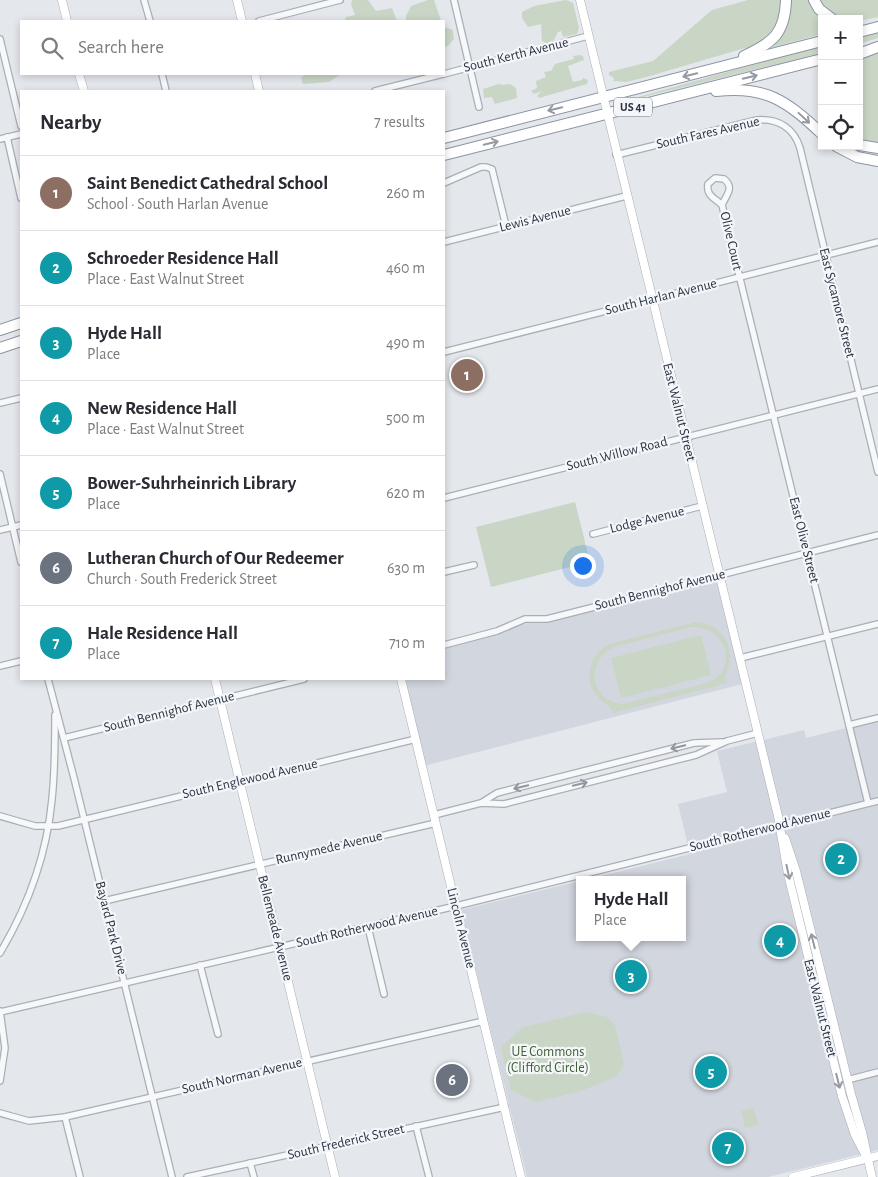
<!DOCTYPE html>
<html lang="en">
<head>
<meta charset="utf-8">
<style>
  body { margin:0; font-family:"Alegreya Sans",sans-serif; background:#f2f2f3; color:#2b2b33 }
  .controls { position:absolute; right:15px; top:15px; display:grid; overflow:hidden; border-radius:0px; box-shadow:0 2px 8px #0003 }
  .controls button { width:45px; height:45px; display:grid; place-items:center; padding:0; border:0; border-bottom:1px solid #e1e1e2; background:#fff; color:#2b2b33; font:25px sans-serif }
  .you { position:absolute; left:582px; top:565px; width:18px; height:18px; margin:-12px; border:4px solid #fff; border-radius:50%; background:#1a73e8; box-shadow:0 0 0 8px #1a73e833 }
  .badge { display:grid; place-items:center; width:32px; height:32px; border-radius:50%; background:#ea580c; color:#fff; font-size:16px; font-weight:700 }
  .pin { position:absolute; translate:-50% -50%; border:2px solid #fff; box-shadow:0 1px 5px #0006 }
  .popup { position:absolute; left:576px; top:876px; width:110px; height:65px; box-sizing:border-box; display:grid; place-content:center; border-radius:0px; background:#fff; filter:drop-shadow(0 1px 4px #0005); font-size:16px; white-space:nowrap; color:#7c7c81 }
  .popup b { font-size:19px; color:#2b2b33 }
  .popup::after { content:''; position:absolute; left:50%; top:100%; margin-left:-10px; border:10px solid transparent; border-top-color:#fff }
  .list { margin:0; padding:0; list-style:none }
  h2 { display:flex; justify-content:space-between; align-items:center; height:65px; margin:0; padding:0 20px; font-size:21px }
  h2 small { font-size:16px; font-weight:400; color:#7c7c81 }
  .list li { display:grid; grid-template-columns:32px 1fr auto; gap:15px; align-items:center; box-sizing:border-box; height:75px; padding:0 20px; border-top:1px solid #e1e1e2 }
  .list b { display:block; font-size:19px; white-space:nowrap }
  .list p { margin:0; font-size:16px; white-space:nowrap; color:#7c7c81 }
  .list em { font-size:16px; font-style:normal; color:#7c7c81 }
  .icon { flex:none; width:28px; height:28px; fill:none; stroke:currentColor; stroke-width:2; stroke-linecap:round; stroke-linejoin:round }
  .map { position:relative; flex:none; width:878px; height:1177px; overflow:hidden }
  .search { position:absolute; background:#fff; box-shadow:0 2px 8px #0003; left:20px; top:20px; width:425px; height:55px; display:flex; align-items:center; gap:12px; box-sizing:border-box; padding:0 18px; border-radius:0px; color:#7c7c81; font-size:19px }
  .panel { position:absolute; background:#fff; box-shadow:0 2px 8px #0003; left:20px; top:90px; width:425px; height:590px; border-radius:0px }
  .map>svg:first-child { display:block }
</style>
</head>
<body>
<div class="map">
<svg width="878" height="1177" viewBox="0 0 878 1177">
  <rect width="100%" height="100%" fill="#e4e7ec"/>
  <g fill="#d2d6de">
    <polygon points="719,575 746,683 423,766 401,679 444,679 444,644"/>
    <polygon points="878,720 878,1150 768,1177 527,1177 461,910 580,881 580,937 682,937 682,880 585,880 690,854 678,804 727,792 717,751 804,730 806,738"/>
  </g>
  <g fill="#c9d6c5" fill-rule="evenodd">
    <polygon points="352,0 368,0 376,11 392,8 397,21 345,21 346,17 355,15 351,4"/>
    <polygon points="428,0 434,0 441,21 406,21 406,16 411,6"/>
    <polygon points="566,0 573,3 579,28 577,34 563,37 561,31 558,32 554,40 547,43 542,41 541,24 528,27 522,18 522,12 534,6"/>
    <path d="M748,0H781C781,29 772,37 747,49L745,48L643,78L626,82L613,81L614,78L609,75V72L653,61L712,10Z"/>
    <path d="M790,0H808L814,9L823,19H822V34L773,47C787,30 789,21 790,0Z"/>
    <path d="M818,0H878V17L859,21V19C839,19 831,17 818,0Z"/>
    <polygon points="444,27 453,30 454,39 448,46 444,47"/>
    <polygon points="878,31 878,38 859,44 859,35"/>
    <polygon points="822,45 822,53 635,99 635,98"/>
    <polygon points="878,54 878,144 859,140 859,59"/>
    <polygon points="580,55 583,56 584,60 568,66 573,82 582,80 583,78 588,80 587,84 539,98 537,96 542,91 534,94 531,91 537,88 536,81 546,77 544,72 551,71 555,64 574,59 573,56"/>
    <polygon points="305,74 341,74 329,82 303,84 301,78"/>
    <polygon points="499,84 502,85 510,84 516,88 517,98 495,104 492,97 484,98 483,89"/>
    <polygon points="575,502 590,562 491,587 476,527"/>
    <path d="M697,622C727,625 739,655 723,679L726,678L727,683L613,713C610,704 602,703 597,696C582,677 591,651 613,643ZM691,627C727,625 741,670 707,683L622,704C589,700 585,661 614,647Z"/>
    <polygon points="701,635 711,675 621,698 611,658"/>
    <polygon points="587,1012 607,1017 615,1025 624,1064 617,1076 581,1091 536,1102 511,1090 501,1047 523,1027"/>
    <polygon points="754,1108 758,1125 745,1128 741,1111"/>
  </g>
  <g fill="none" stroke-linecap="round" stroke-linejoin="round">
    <g stroke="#a9aeb7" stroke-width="8">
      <g id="street">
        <polyline points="144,0 150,21"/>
        <polyline points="454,0 479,107"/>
        <polyline points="259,21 340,0"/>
        <polyline points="0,39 21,126"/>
        <polyline points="162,74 166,91"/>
        <polyline points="444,74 588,36"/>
        <polyline points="375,91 443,74"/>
        <polyline points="7,137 21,198"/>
        <polyline points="0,139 21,134"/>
        <path d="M616,155L757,120C778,118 794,128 800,148L878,472"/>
        <polyline points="444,183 481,167 486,167 492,169 506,226"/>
        <path d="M722,205C715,198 706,196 708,184L715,178L724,179C735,188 726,195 722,205L868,803"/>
        <polyline points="444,242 626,196"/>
        <polyline points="444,352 878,242"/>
        <polyline points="0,403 21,398"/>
        <polyline points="0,474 21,562"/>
        <polyline points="444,498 878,389"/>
        <polyline points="0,530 21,525"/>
        <polyline points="593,534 702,506"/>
        <polyline points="444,572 474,565"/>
        <polyline points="444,645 497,631 525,619 547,619 878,535"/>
        <polyline points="740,658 878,624"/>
        <polyline points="0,666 21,661"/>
        <polyline points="48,679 74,778 172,1177"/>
        <polyline points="849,725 878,718"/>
        <polyline points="64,738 304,679"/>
        <polyline points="481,803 497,793 694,743 722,742"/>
        <polyline points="434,815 481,803 504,804 696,755 727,741 758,733"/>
        <polyline points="0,816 35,826 58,826 416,739"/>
        <polyline points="104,901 436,823"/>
        <polyline points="368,927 384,994"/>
        <path d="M0,953C28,906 47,853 52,799C55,771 55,743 55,715"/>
        <polyline points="200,965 218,1034"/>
        <polyline points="0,1011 5,1048 0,1081"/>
        <polyline points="0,1012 456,906 878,801"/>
        <polyline points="847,1080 878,1072"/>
        <polyline points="0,1113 29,1121 65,1117 484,1021"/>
        <polyline points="65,1117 80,1177"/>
        <polyline points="416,1126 429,1177"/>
        <polyline points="250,1163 254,1177"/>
        <polyline points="187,1177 505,1107"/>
      </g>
    </g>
    <g stroke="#a9aeb7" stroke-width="9">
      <g id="secondary">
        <polyline points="62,0 67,21"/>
        <polyline points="237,0 242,21"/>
        <polyline points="580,0 778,816 788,874 842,1096 855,1135 867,1158"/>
        <polyline points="79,74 84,91"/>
        <polyline points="255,74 259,91"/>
        <polyline points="215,679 335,1177"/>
        <polyline points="401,679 521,1177"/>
        <polyline points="785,838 796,871 851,1094 862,1132 872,1177"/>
        <polyline points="793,1177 878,1156"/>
      </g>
    </g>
    <g stroke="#8b94a3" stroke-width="12">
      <g id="highway">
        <polyline points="814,0 819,9 832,19"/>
        <polyline points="859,32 878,27"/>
        <polyline points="859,54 878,47"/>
        <path d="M744,56C773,43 785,33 786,0"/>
        <path d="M716,91C766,85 788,102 822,134"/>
        <polyline points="444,138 822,41"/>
        <polyline points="859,145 878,148"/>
        <polyline points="836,146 857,157 878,161"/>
        <polyline points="444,155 822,59"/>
        <polyline points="0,330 21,323"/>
        <polyline points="0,348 21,341"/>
      </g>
    </g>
    <use href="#street" stroke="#f7f8fa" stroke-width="5.5"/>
    <use href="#secondary" stroke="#fff" stroke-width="8"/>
    <use href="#highway" stroke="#fff" stroke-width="10"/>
  </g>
  <defs><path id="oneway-shaft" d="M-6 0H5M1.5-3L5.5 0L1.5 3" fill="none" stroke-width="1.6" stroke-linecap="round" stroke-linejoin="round" transform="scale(1.25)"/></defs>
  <g stroke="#959aa2">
    <use href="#oneway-shaft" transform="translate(690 75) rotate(166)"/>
    <use href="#oneway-shaft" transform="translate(750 77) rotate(-14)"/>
    <use href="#oneway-shaft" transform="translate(555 109) rotate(166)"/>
    <use href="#oneway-shaft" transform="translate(804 118) rotate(43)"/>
    <use href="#oneway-shaft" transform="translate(491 143) rotate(-14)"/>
    <use href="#oneway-shaft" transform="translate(788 872) rotate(78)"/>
    <use href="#oneway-shaft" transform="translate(813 941) rotate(-104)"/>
    <use href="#oneway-shaft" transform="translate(838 1081) rotate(76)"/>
  </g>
  <g stroke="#9196a0">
    <use href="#oneway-shaft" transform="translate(678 747) rotate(166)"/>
    <use href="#oneway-shaft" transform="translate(580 784) rotate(-14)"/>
    <use href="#oneway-shaft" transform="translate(521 787) rotate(166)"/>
  </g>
  <g text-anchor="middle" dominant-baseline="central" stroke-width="4.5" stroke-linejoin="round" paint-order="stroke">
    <rect fill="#f4f6f9" stroke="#676e7b" stroke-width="1" x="614" y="97.5" width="38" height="19" rx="4"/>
    <g font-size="12" font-weight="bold" fill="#2b3445">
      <text x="633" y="107">US 41</text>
    </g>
    <g font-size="14" fill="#2b3445" stroke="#f4f6f9">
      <text transform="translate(516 55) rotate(-14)">South Kerth Avenue</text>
      <text transform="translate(708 133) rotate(-13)">South Fares Avenue</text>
      <text transform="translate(535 219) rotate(-14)">Lewis Avenue</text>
      <text transform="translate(731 241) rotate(77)">Olive Court</text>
      <text transform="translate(661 297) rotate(-14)">South Harlan Avenue</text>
      <text transform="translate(837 303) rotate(76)">East Sycamore Street</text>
      <text transform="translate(679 412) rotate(76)">East Walnut Street</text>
      <text transform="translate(617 454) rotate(-14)">South Willow Road</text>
      <text transform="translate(647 520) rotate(-14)">Lodge Avenue</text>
      <text transform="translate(804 540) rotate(76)">East Olive Street</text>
      <text transform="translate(660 590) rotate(-14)">South Bennighof Avenue</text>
      <text transform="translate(169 712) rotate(-14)">South Bennighof Avenue</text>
      <text transform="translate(250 779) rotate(-13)">South Englewood Avenue</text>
      <text transform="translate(760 830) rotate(-14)">South Rotherwood Avenue</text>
      <text transform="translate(329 848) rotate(-13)">Runnymede Avenue</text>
      <text transform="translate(367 927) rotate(-13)">South Rotherwood Avenue</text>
      <text transform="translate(111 928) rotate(76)">Bayard Park Drive</text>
      <text transform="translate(275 928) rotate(76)">Bellemeade Avenue</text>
      <text transform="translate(461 928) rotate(76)">Lincoln Avenue</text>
      <text transform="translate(820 1008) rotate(76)">East Walnut Street</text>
      <text transform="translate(242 1076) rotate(-13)">South Norman Avenue</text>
      <text transform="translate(346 1142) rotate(-13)">South Frederick Street</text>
    </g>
    <g font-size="14" fill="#3f6138" stroke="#f4f6f9">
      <text x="548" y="1052">UE Commons<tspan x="548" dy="16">(Clifford Circle)</tspan></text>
    </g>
  </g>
</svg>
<div class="controls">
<button>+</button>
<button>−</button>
<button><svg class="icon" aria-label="locate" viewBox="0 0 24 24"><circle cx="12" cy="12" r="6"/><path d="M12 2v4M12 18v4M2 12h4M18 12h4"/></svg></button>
</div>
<div class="you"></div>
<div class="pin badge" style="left:467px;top:375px;background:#8d6e63">1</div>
<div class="pin badge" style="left:841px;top:859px;background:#0f9aa8">2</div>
<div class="pin badge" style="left:631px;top:976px;background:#0f9aa8">3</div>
<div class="popup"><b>Hyde Hall</b>Place</div>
<div class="pin badge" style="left:780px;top:941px;background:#0f9aa8">4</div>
<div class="pin badge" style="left:711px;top:1072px;background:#0f9aa8">5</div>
<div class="pin badge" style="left:452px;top:1080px;background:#6b7280">6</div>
<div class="pin badge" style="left:728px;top:1148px;background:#0f9aa8">7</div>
<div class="search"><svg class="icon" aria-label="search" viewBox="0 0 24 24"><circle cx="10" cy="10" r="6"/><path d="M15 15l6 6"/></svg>Search here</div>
<section class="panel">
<h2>Nearby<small>7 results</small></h2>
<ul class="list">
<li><span class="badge" style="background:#8d6e63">1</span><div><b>Saint Benedict Cathedral School</b><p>School · South Harlan Avenue</p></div><em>260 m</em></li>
<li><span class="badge" style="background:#0f9aa8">2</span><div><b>Schroeder Residence Hall</b><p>Place · East Walnut Street</p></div><em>460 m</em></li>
<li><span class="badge" style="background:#0f9aa8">3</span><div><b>Hyde Hall</b><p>Place</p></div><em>490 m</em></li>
<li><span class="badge" style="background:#0f9aa8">4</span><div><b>New Residence Hall</b><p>Place · East Walnut Street</p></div><em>500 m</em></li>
<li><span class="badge" style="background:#0f9aa8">5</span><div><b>Bower-Suhrheinrich Library</b><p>Place</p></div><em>620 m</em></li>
<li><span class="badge" style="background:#6b7280">6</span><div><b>Lutheran Church of Our Redeemer</b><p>Church · South Frederick Street</p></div><em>630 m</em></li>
<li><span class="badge" style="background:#0f9aa8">7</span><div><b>Hale Residence Hall</b><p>Place</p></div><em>710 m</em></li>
</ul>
</section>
</div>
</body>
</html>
